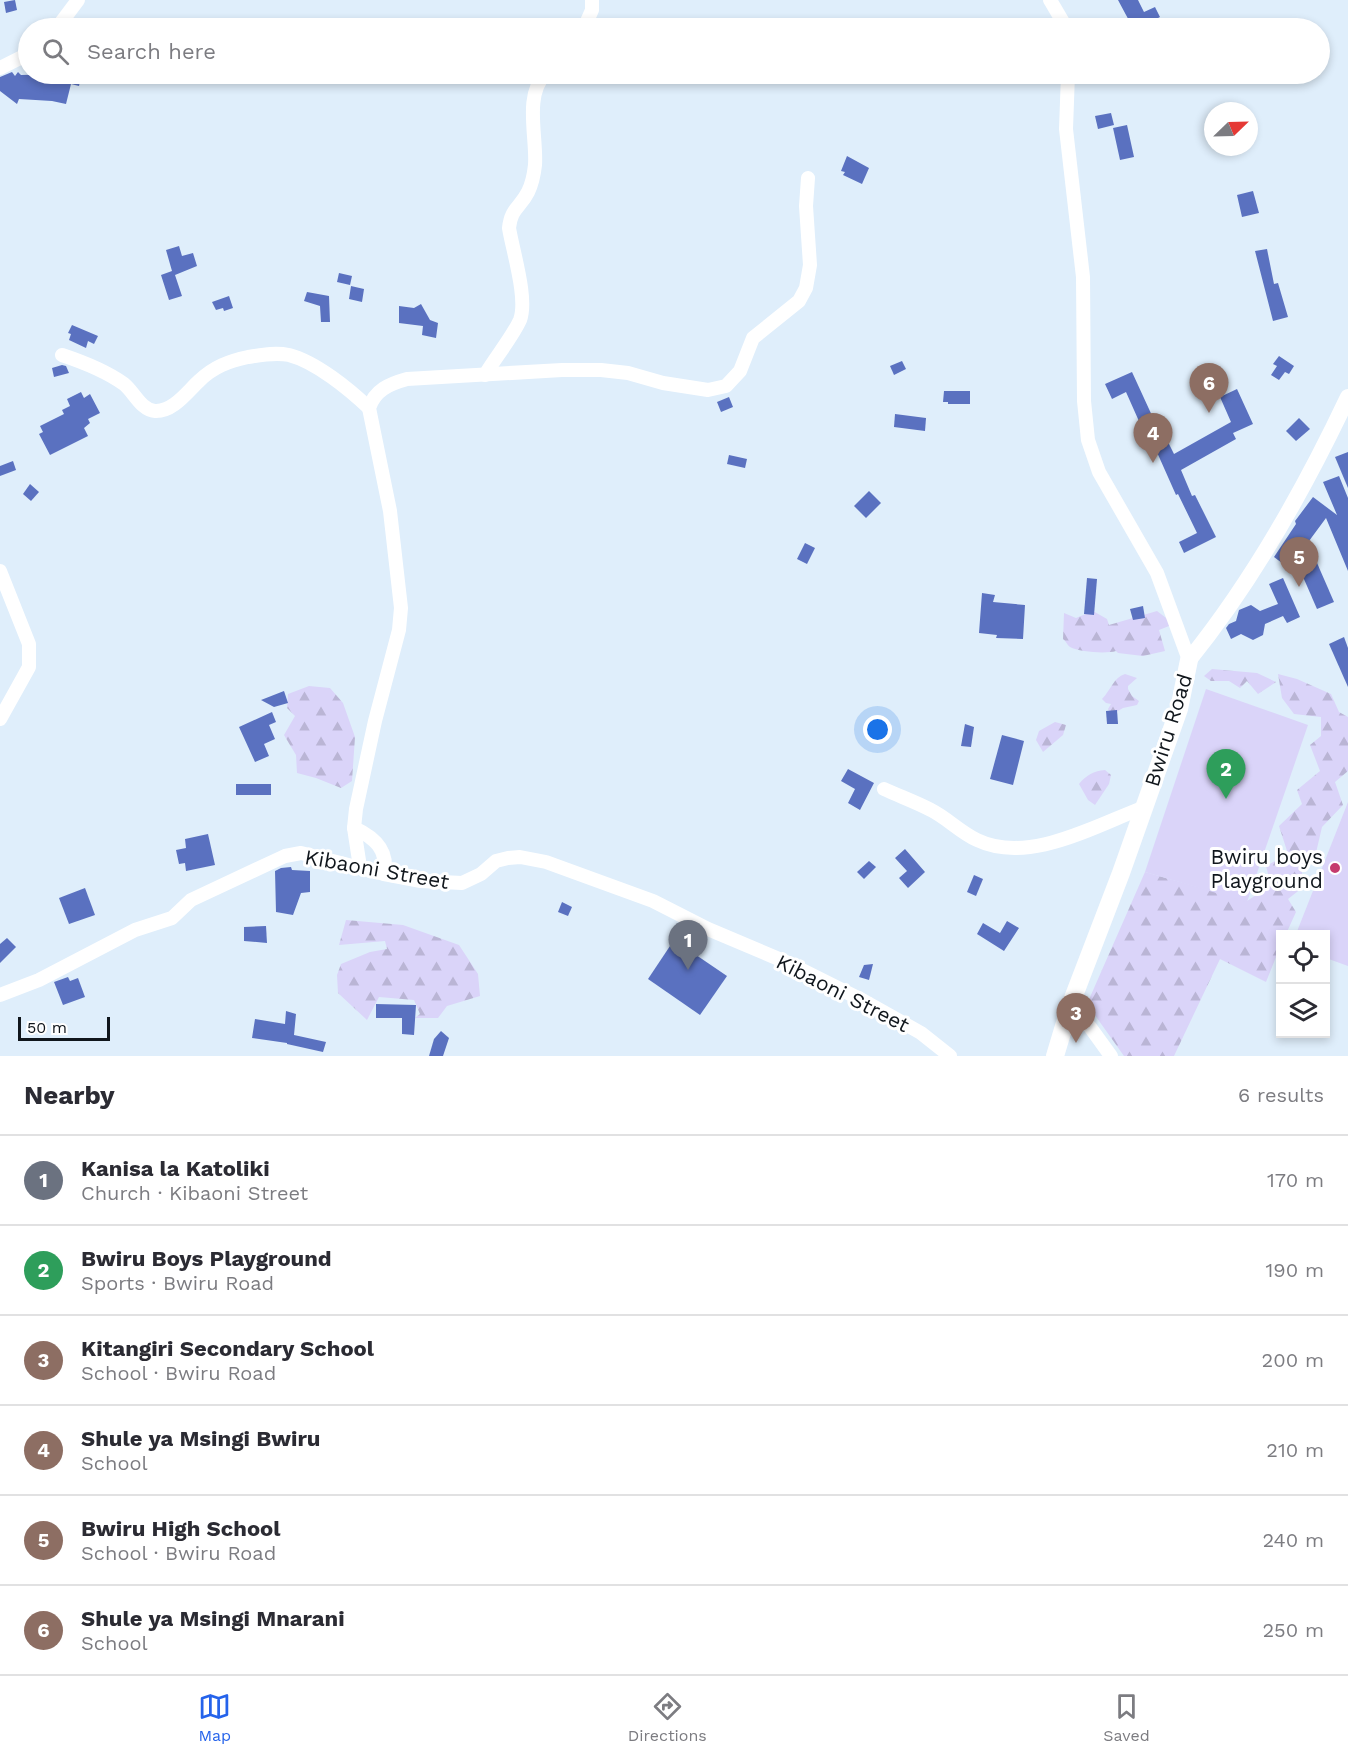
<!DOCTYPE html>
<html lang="en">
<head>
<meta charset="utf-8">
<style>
  body { margin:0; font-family:"Work Sans",sans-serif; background:#f7f7f7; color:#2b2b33 }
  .controls { position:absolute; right:18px; bottom:18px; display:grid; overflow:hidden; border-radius:0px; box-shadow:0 3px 9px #0003 }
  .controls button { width:54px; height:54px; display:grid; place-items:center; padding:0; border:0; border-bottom:2px solid #e1e1e2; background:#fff; color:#2b2b33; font:30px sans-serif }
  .compass { position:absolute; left:1204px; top:102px; width:54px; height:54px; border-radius:50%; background:#fff; box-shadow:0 3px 9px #0003; rotate:67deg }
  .scale { position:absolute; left:18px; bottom:15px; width:92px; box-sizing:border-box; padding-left:6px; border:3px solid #10161c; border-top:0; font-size:16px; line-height:21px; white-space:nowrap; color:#10161c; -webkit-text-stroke:4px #fff; paint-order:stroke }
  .you { position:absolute; left:878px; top:730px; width:21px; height:21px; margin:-15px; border:4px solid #fff; border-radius:50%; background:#1a73e8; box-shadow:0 0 0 9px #1a73e833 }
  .badge { display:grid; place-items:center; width:39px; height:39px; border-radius:50%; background:#2563eb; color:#fff; font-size:20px; font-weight:700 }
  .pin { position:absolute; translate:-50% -50px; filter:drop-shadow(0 2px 3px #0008) }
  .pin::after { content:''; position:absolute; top:32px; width:21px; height:18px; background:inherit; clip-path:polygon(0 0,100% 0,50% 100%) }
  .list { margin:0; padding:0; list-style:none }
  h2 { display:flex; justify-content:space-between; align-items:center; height:78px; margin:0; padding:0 24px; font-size:26px }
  h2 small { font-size:20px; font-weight:400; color:#7c7c81 }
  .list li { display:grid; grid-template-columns:39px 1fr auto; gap:18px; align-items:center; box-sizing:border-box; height:90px; padding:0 24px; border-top:2px solid #e1e1e2 }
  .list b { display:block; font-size:22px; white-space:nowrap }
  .list p { margin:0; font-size:20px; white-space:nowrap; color:#7c7c81 }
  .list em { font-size:20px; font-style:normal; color:#7c7c81 }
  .icon { flex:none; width:33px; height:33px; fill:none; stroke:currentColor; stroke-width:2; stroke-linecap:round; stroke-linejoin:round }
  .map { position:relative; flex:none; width:1348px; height:1056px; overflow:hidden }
  .search { position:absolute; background:#fff; box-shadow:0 3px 9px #0003; left:18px; right:18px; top:18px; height:66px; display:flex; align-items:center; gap:15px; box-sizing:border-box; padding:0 21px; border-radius:33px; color:#7c7c81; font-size:22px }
  .sheet { height:618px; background:#fff }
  nav { display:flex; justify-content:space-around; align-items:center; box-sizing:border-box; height:84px; border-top:2px solid #e1e1e2; background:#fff; font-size:16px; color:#7c7c81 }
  nav a { display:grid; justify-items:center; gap:3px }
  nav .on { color:#2563eb }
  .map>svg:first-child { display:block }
</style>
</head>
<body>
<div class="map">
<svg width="1348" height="1056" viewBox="0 0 1348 1056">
  <defs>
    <pattern id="forest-firs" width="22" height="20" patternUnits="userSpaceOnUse" patternTransform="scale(1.5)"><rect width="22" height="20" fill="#dad4f9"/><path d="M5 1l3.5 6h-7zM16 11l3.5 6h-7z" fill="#bab5d5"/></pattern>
  </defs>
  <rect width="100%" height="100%" fill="#dfeefb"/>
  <g fill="url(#forest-firs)">
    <path d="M1093,611L1107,619L1109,625L1157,611L1174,624L1159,630L1165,651L1143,656L1118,653L1116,651C1106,654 1079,652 1070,647C1067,645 1066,641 1063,639L1064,613L1076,618Z"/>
    <polygon points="1212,669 1257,673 1276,682 1258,694 1247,681 1240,688 1229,681 1211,681 1204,676"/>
    <path d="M1125,674L1137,678L1128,686V689L1132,696L1139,701L1137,705L1123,708L1111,715L1108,709L1111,704L1106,703L1102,699C1111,690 1113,678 1125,674Z"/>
    <polygon points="1278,674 1297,679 1331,694 1339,712 1348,717 1348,771 1335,782 1343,805 1322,827 1315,857 1302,870 1302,888 1288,899 1296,912 1286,934 1280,934 1280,947 1266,982 1220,959 1174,1056 1124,1056 1087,1004 1145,872 1247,901 1271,885 1266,866 1288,854 1279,826 1302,804 1297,790 1320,771 1310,745 1321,736 1321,717 1294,714 1282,698"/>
    <polygon points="309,686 330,688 343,703 355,737 352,781 341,788 316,778 297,773 296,755 284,735 295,716 287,708 288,694"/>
    <polygon points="1055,722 1066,725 1063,735 1043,752 1036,740 1039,731"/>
    <path d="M1105,770L1111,775L1109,784L1095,805L1088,800L1079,784C1086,775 1094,771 1105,770Z"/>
    <polygon points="346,920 403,925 459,945 478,974 480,996 447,1006 438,1018 415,1018 420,1014 414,1000 379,997 367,1020 338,993 337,975 341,964 370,952 387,949 385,941 339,945"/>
  </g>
  <g fill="#dad4f9">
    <polygon points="1206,689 1308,725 1247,902 1145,872"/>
    <polygon points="1348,802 1348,966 1326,958 1326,934 1296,934"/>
  </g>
  <g fill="#5a71c0">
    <polygon points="15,0 17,10 6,13 4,2"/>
    <polygon points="1118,0 1138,0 1144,12 1155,7 1160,17 1139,28 1133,28"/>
    <polygon points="12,72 15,76 18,72 21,75 65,74 81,77 79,86 71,84 66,104 52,101 19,99 17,104 0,91 0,77"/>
    <polygon points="1111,113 1114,125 1098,129 1095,116"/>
    <polygon points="1127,125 1134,157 1120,160 1113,128"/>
    <polygon points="847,156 869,168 862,184 843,175 845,172 841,171"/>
    <polygon points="1253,191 1259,213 1242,217 1237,195"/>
    <polygon points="179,246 182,256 193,253 197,266 175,275 182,296 169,300 161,275 172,271 166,250"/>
    <polygon points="1267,249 1274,284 1278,283 1288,317 1273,321 1255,251"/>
    <polygon points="339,273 352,276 350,285 337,282"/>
    <polygon points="351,286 364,289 362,302 349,299"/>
    <polygon points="307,292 329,296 330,322 321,322 320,306 304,301"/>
    <polygon points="229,296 233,308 224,311 223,308 216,310 212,302"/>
    <polygon points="421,304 430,320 438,323 436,338 422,335 423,326 399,323 399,306 414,308"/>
    <polygon points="72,325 98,336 94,344 88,341 86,348 69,340 71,334 68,333"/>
    <polygon points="1279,356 1294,366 1289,374 1285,372 1279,380 1271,375 1277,366 1273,364"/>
    <polygon points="902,361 906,369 894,375 890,366"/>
    <polygon points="62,365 66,366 69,373 54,377 52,368"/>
    <polygon points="1132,372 1160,433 1163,432 1174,454 1231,422 1220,397 1237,389 1253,424 1233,433 1236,439 1181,470 1192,496 1195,495 1216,537 1184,553 1179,542 1197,533 1178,494 1176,495 1156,450 1144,427 1142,428 1126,392 1112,399 1105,384"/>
    <polygon points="944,391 970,391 970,404 948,404 948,402 943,402"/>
    <polygon points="81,392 84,398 90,394 100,413 88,419 90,423 84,428 88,436 50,455 39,434 43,432 40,426 64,414 62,410 70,406 67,399"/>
    <polygon points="729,397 733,407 721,412 717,402"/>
    <polygon points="895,414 926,418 925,431 894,427"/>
    <polygon points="1299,418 1310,429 1296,441 1286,431"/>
    <polygon points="1348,452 1348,488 1335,457"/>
    <polygon points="729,455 747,459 745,468 727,464"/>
    <polygon points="13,461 16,470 0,476 0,466"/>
    <polygon points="1339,476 1348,498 1348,571 1326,518 1295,560 1293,556 1286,566 1274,557 1296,524 1295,521 1313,497 1337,515 1323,482"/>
    <polygon points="30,484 39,492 31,501 23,494"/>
    <polygon points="869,491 881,503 866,518 854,506"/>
    <polygon points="805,543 815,548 807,564 797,559"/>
    <polygon points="1314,556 1334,602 1317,609 1297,563"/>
    <polygon points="1087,578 1097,579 1094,615 1084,614"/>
    <polygon points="1283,578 1300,617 1287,623 1283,616 1265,624 1263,635 1253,640 1241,634 1231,639 1226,628 1229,624 1236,621 1239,610 1251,605 1260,611 1278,604 1269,584"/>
    <polygon points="982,593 995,595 993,602 1025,605 1023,639 996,638 997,635 979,633"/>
    <polygon points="1143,606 1145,618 1133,620 1130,609"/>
    <polygon points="1344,637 1348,648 1348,687 1329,644"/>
    <polygon points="284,691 288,703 274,707 261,700"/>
    <polygon points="1117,710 1118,724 1107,724 1106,711"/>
    <polygon points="272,712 276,722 269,725 275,739 264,744 269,756 255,762 239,727"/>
    <polygon points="965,724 974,727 971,747 961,746"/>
    <polygon points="1002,735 1024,741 1013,785 990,779"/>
    <polygon points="848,769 874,783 860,810 848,803 855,789 841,781"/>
    <rect x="236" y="784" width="35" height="11"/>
    <polygon points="208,834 215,865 186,871 185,863 179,864 176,850 186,848 185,839"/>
    <polygon points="905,849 925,872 908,888 899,878 907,871 895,858"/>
    <polygon points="869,861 876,867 864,879 857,872"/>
    <polygon points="291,867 292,870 310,871 310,892 301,893 293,915 276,912 275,871 281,868"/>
    <polygon points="974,875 983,879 976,896 967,892"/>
    <polygon points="85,888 95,915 69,924 59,898"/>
    <polygon points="562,902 572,907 568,916 558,912"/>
    <polygon points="1007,921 1019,928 1004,951 977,934 983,923 1000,933"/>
    <polygon points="266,926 267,943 244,941 244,927"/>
    <polygon points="7,938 16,947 0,963 0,944"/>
    <polygon points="674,940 727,976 700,1015 648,979"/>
    <polygon points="873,964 869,980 859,977 864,965"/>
    <polygon points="68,977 70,981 78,978 85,997 63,1005 54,982"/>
    <polygon points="376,1004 416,1005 414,1035 402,1034 402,1018 376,1018"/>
    <polygon points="286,1011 296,1014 294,1035 326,1042 323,1052 287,1044 287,1043 252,1038 255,1019 285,1024"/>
    <polygon points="441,1031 449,1038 443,1056 429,1056 434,1039"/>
  </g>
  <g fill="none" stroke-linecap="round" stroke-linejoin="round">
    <g stroke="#fff" stroke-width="14">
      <polyline points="1050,0 1063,22 1064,28"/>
      <polyline points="57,28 78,0"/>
      <polyline points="584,28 592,10 592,0"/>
      <polyline points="0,68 28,54"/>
      <polyline points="1068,74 1066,129 1083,277 1084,401 1088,440 1099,472 1157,573 1189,660"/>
      <path d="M62,355C83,362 106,371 124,384C134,392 141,410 155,411C173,412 187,392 199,381C213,367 229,361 248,357C261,355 275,352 289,355C316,362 349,389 369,408"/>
      <path d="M485,375C495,358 513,336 520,320C528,299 513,252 509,228C511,208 520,208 528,192C532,184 534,174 535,165C537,137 524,96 545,74"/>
      <polyline points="0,571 29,644 29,667 0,719"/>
      <path d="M884,789C899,796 916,802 931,810C947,818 960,832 977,840C1029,865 1096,825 1145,807"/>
      <path d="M354,828C374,837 389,850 384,874"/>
      <path d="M360,867L354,828L356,809L375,721L399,630L401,608L390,511L369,408C375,390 389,384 407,379L562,370H601L628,373L663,383L708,390L726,386L740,371L753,338L799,301L806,288L810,265L806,206L808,178"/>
      <polyline points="0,995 39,980 135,930 172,918 191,900 285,856 301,853 384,874 421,881 462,883 481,874 496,861 508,858 520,857 546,862 653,901 708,929 786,962 864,1001 921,1033 950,1056"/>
      <polyline points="1070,1006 1090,1027 1111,1056"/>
    </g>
    <path stroke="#fff" stroke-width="16" d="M1189,660C1251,583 1306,486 1348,397"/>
    <polyline stroke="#fff" stroke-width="18" points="1055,1056 1070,1006 1121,873 1179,709 1189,660"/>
  </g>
  <circle fill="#c53a6e" stroke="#fff" stroke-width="2" cx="1335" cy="868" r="6"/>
  <g text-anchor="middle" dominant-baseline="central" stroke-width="6" stroke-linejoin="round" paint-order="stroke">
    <g font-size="21" fill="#10161c" stroke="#fff">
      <text transform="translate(1168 730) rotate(-73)">Bwiru Road</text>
      <text transform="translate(377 869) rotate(10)">Kibaoni Street</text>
      <text transform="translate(843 993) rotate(27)">Kibaoni Street</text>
    </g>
    <g font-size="21" fill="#10161c" stroke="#fff" text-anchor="end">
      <text x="1323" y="856">Bwiru boys<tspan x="1323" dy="24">Playground</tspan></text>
    </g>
  </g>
</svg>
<div class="controls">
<button><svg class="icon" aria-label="locate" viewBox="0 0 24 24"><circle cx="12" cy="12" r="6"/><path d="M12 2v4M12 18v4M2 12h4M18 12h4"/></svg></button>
<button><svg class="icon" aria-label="layers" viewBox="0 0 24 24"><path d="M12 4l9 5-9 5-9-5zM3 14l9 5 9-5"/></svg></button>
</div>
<svg class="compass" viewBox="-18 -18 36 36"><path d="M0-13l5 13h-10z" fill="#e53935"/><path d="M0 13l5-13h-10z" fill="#7c7c81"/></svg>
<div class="scale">50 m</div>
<div class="you"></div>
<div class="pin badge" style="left:688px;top:970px;background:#6b7280">1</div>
<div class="pin badge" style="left:1226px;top:799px;background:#2e9e5b">2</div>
<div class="pin badge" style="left:1076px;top:1043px;background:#8d6e63">3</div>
<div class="pin badge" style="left:1153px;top:463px;background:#8d6e63">4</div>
<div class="pin badge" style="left:1299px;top:587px;background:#8d6e63">5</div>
<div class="pin badge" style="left:1209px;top:413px;background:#8d6e63">6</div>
<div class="search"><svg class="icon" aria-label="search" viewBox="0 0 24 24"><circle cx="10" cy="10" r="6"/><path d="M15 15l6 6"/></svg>Search here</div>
</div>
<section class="sheet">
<h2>Nearby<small>6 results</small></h2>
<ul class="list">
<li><span class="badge" style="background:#6b7280">1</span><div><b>Kanisa la Katoliki</b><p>Church · Kibaoni Street</p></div><em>170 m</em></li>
<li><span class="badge" style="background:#2e9e5b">2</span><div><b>Bwiru Boys Playground</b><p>Sports · Bwiru Road</p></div><em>190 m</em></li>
<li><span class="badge" style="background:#8d6e63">3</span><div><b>Kitangiri Secondary School</b><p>School · Bwiru Road</p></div><em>200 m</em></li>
<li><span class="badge" style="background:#8d6e63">4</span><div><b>Shule ya Msingi Bwiru</b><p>School</p></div><em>210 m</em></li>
<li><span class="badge" style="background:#8d6e63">5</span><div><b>Bwiru High School</b><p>School · Bwiru Road</p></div><em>240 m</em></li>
<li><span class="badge" style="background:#8d6e63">6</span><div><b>Shule ya Msingi Mnarani</b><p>School</p></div><em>250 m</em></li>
</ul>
</section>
<nav>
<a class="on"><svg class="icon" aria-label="map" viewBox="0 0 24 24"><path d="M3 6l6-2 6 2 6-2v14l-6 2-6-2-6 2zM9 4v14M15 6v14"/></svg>Map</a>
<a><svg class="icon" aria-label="directions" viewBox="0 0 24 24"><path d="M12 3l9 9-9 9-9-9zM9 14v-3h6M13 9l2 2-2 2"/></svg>Directions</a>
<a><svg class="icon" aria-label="saved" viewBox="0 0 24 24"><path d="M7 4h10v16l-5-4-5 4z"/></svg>Saved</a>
</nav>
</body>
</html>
